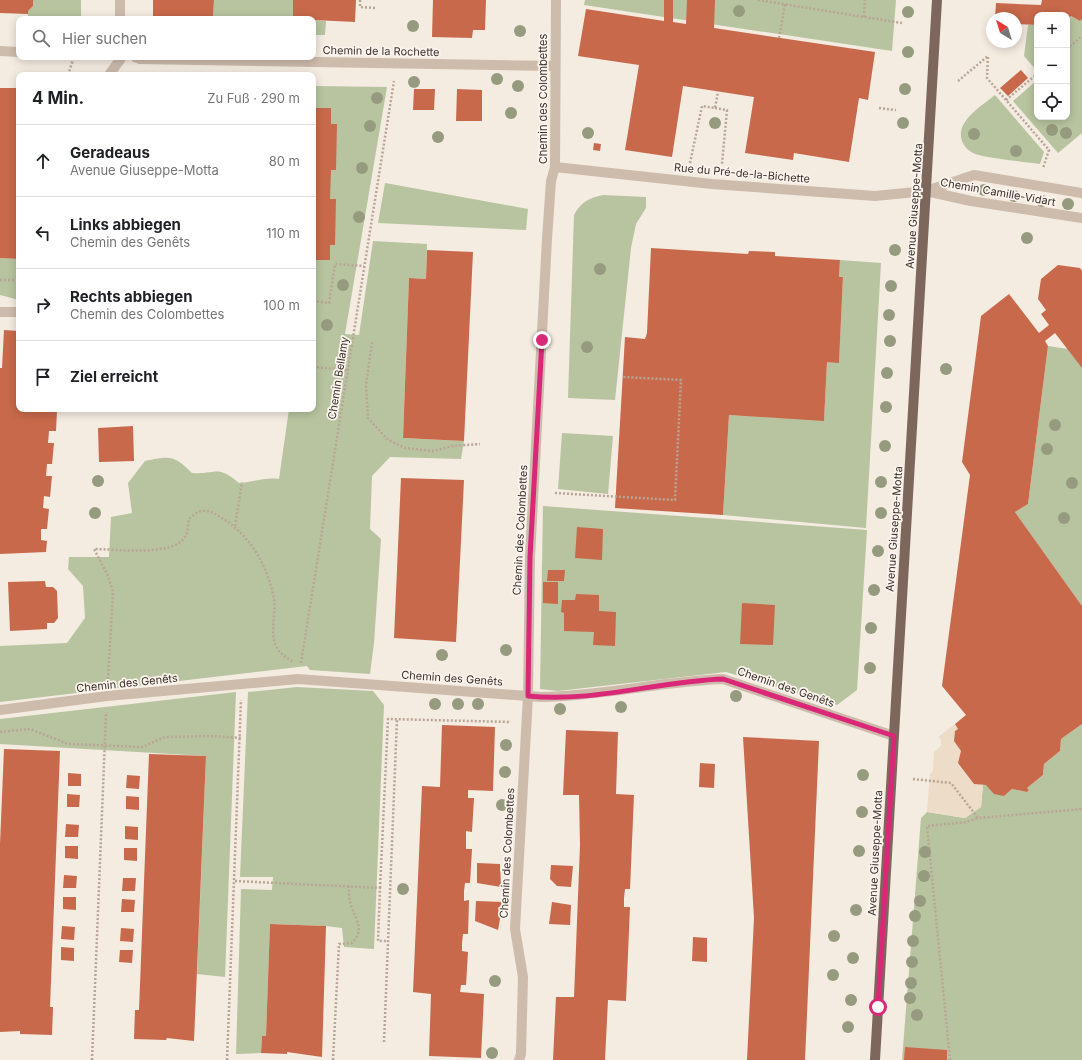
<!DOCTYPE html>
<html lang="de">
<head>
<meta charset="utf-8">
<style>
  body { margin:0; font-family:Inter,sans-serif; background:#f6f6f6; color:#202124 }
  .controls { position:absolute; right:12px; top:12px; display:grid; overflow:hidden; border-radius:8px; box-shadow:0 2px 10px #0003 }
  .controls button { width:36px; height:36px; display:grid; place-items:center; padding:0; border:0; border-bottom:1px solid #e0e0e0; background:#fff; color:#202124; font:20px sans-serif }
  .compass { position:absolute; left:986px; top:12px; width:36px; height:36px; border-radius:50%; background:#fff; box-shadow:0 2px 10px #0003; rotate:322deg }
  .stop { position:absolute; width:12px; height:12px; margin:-9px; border:3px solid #db2777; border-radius:50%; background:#fff }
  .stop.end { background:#db2777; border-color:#fff; box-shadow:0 1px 4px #0008 }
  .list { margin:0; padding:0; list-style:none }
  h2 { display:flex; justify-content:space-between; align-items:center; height:52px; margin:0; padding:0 16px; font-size:17px }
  h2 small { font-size:13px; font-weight:400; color:#757577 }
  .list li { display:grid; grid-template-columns:26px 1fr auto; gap:12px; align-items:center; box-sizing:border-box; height:72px; padding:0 16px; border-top:1px solid #e0e0e0 }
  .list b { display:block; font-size:15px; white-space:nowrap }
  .list p { margin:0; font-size:13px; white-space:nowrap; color:#757577 }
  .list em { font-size:13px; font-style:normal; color:#757577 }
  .icon { flex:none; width:22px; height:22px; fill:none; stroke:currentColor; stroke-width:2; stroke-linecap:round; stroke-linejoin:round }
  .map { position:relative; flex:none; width:1082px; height:1060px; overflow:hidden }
  .search { position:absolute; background:#fff; box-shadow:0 2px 10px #0003; left:16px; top:16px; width:300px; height:44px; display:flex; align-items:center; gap:10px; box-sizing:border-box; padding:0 14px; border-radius:8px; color:#757577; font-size:15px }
  .panel { position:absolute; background:#fff; box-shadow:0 2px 10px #0003; left:16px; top:72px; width:300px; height:340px; border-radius:8px }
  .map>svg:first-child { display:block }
</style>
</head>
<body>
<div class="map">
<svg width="1082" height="1060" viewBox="0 0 1082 1060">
  <rect width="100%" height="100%" fill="#f4ebe1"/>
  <g fill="#b8c4a0">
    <polygon points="33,0 81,0 81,19 28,19 28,11 33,6"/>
    <polygon points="214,0 293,0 293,19 213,19"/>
    <polygon points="585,0 896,0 892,51 584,5"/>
    <polygon points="1071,16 1080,21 1082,19 1082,133 1058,153 1013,101 1037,80 1037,117 1067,117 1067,19"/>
    <polygon points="313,20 326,21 325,35 313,35"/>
    <polygon points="1028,25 1037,25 1037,71 1024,56"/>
    <path d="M313,86L387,87L345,334L359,335L373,241L427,244L426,279L409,278L403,438L464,441L461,459L390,457L372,476L370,529L381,539L374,643L370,674L310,670L307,666L0,702V646L67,643L85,618L83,586L68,569L69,557H109L111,517L132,513L128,483L145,461C171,456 173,455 192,473C217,475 216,464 239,483C253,482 265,477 279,479L289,409H313Z"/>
    <path d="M995,95L1044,152L1040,164C1027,162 982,158 973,153C961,147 957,133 965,122C971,112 985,103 995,95Z"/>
    <polygon points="385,183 528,209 526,230 378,223"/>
    <path d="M603,195L646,197V208L636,224L631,248L615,400L568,398L574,215C581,202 589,198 603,195Z"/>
    <polygon points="0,258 19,259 19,300 0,295"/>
    <polygon points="840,260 881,263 866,528 723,515 729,415 824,420 827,362 839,362 843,277 839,277"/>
    <polygon points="1048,346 1068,349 1082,346 1082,606 1015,512 1028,504"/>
    <polygon points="562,433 613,436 608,494 558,489"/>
    <polygon points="543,506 867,530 857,690 837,705 726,672 558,691 540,689"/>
    <polygon points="297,687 373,691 384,705 374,949 344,947 342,928 326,926 270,924 266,1036 262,1036 261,1053 236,1054 241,889 272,890 273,877 240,877 248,692"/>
    <polygon points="236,692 225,977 197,974 206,756 0,744 0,719"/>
    <polygon points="1082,724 1082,1060 902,1060 921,818 927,812 965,818 981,807 983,785 986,785 1004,796 1012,789 1027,792 1029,790 1027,788 1043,775 1044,764 1060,751 1061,739"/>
  </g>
  <polygon fill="#ecdcc8" points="955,724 958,729 955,732 954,741 961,751 974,784 983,785 981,807 965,818 927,812 930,774 933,771 934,752 941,746 941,740 938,737"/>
  <g fill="#c8694b">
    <polygon points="0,0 33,0 33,6 28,11 28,14 0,13"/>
    <polygon points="153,0 214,0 213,19 153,19"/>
    <polygon points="293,0 356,0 355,22 293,19"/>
    <polygon points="433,0 486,0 485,30 473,30 472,38 432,37"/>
    <polygon points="664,0 673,0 673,22 686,24 687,0 715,0 714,28 875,52 868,100 859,98 849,162 794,153 793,160 745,153 754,97 683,86 672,157 625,150 639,65 578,56 586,9 664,21"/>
    <polygon points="1042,0 1082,0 1082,19 1080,21 1071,16 1067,19 1067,15 1037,15 1037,25 1016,24 1016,18 995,18 996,3 1041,5"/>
    <polygon points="1021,70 1028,78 1008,96 1000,88"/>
    <polygon points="0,88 19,88 19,259 0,258"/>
    <polygon points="414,89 435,89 434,110 413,110"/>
    <polygon points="457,89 482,90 482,121 456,121"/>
    <polygon points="313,108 331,108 331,124 337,124 336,170 331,170 330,199 336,199 335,245 330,245 330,260 313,260"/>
    <polygon points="594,143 601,144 600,151 593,150"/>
    <polygon points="651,248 748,254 749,251 775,252 775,256 840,260 839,277 843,277 839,363 827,362 824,421 729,415 723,515 615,508 625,337 645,339 647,333"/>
    <polygon points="427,250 473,252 464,441 403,438 409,278 426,279"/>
    <polygon points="1058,265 1080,268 1082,271 1082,368 1055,333 1045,341 1048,346 1028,504 1015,512 1082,606 1082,724 1061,739 1060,751 1044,764 1043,775 1027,788 1029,790 1027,792 1012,789 1004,796 994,794 986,785 974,784 958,763 961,751 954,741 955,731 958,729 955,724 966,715 942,686 970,475 962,462 981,316 1009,294 1039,333 1049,325 1041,314 1046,310 1038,299 1041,279"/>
    <polygon points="4,330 19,331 19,409 51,409 51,411 57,411 56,431 49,431 48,443 54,443 52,464 47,464 46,476 52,476 50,497 44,496 43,508 49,509 47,529 41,529 41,540 47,541 46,552 0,554 0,368 2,368"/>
    <polygon points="219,409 238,409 238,412"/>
    <polygon points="133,426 134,461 99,462 98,428"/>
    <polygon points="401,478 464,480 456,642 394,638"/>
    <polygon points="577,527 603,529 602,560 575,558"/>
    <polygon points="548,570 565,570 564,581 547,581"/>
    <polygon points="45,581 46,587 53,587 57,591 58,618 54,623 47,623 47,629 10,631 8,582"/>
    <polygon points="543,582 558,582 558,604 543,603"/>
    <polygon points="576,594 599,595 599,611 616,612 615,646 593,645 594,632 564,631 564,613 561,612 562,600 575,600"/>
    <polygon points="742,603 775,605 773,645 740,644"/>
    <polygon points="442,725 495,727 493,791 468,790 468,798 474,798 472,832 466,831 466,849 472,849 470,883 465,883 464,891 464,901 469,900 468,934 463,934 462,943 462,951 468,952 466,985 461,985 460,992 484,994 481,1058 429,1056 431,994 413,992 422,786 440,787"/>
    <polygon points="566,730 618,732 616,794 634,795 630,889 625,889 624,898 624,907 630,907 626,1001 608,1000 605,1060 553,1060 556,997 574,997 576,947 580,845 579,795 563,795"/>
    <polygon points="743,737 819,741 805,1060 747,1060 754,918"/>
    <polygon points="4,749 60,751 50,1007 53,1007 52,1035 20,1034 20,1031 0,1032 0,844"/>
    <polygon points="149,754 206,756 194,1041 167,1038 166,1040 134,1039 135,1010 139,1010"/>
    <polygon points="700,763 715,764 714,788 699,787"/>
    <polygon points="68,773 81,774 81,786 68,786"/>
    <polygon points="127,775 140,776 139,789 126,788"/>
    <polygon points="67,794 80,795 79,807 67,807"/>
    <polygon points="126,796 139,797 139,810 126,809"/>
    <polygon points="66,824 79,825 78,837 65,837"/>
    <polygon points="125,826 138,827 138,840 125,839"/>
    <polygon points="65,846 78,846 78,859 65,858"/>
    <polygon points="124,848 137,848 137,861 124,860"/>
    <polygon points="477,863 500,864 501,887 477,883"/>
    <polygon points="551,865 573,866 571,887 557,886 550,879"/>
    <polygon points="64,875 77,876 76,888 63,888"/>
    <polygon points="123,878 136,878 135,891 122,891"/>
    <polygon points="63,897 76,897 76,910 63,909"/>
    <polygon points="122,899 135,900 134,912 121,912"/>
    <polygon points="476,901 503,902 498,930 475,921"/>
    <polygon points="552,902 571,905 570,925 549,924"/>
    <polygon points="270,924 326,926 322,1057 287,1052 287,1054 261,1053 262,1036 266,1036"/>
    <polygon points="62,926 75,927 74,940 61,939"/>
    <polygon points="121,928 134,929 133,942 120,941"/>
    <polygon points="693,937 707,938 707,962 692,961"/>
    <polygon points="61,947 74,948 74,961 61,960"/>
    <polygon points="120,950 133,950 132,963 119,962"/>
    <polygon points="905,1047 947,1050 947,1060 904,1060"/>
  </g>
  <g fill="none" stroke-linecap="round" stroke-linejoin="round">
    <g stroke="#b9a596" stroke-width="2.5" stroke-dasharray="2 2" stroke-linecap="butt">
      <polyline points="360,0 360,7 377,8"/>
      <polyline points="758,0 902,23"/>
      <polyline points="864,17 865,0"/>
      <polyline points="779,38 785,4"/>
      <polyline points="1067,49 1082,36"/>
      <polyline points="68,75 74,57"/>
      <polyline points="958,81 988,56 987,78 1049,150 1043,168"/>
      <polyline points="1006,100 1037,74"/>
      <polyline points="715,108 727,110 722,164"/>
      <polyline points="879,108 896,110"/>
      <polyline points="690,163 702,106 715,108 718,92"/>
      <polyline points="0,280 15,280 19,278"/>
      <polyline points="313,301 329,303 335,264 364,266"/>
      <polyline points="372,342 366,385 368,418 388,440 405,448 432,451 453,446 480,444"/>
      <polyline points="313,367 348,370"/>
      <polyline points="555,493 675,500 681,380 623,377"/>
      <polyline points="235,526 242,482"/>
      <polyline points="301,663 394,81"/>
      <path d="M108,679L113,592L108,576L94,549C115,549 173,557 185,537C188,532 188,524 189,519C193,516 197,511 202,511C210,510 215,514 222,518C249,535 266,563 273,594C277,609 271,625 274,640C276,651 284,656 293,662"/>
      <polyline points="0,732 30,729 68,744 142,747 165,737 213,736 241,738"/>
      <polyline points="913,779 951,783 978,818 1082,809"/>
      <polyline points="235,881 380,888 378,941 387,941"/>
      <polyline points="380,888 388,719 511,722"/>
      <polyline points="384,1042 397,719"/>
      <polyline points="92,1060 106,714"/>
      <polyline points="227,1060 241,700"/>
      <path d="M333,1060L339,944L352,943C365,929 356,921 351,905C349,900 349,892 349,886"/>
      <polyline points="950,1060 927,826 966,822 978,818"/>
    </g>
    <g stroke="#cdbbac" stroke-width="10">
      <polyline points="120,0 120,19"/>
      <polyline points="0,51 19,52"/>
      <polyline points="135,57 140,59 554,66"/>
      <polyline points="109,75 122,57"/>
      <polyline points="555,167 712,184 875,196 926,191 974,175 1082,193"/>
      <polyline points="926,191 971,201 1082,218"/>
      <polyline points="0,312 19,312"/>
      <path d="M0,710L107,696L298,679L542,697C603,696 663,681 723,679L894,736"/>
      <polyline points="519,1060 521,1054 523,977 515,929 528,696 530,557 547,239 551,181 555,167 556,0"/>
    </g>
    <polyline stroke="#7d675c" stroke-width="10" points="875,1060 937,0"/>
  </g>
  <g fill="#969b7f">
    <circle cx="739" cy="11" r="6"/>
    <circle cx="908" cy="12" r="6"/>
    <circle cx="413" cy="26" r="6"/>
    <circle cx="520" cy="31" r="6"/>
    <circle cx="908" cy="52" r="6"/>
    <circle cx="497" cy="79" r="6"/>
    <circle cx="414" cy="82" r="6"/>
    <circle cx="518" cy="86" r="6"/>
    <circle cx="905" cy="89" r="6"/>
    <circle cx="377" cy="98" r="6"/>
    <circle cx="511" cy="113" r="6"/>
    <circle cx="715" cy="123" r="6"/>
    <circle cx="903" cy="123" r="6"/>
    <circle cx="370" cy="126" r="6"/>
    <circle cx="1052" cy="130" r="6"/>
    <circle cx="588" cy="133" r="6"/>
    <circle cx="1066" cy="133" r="6"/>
    <circle cx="974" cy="134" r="6"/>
    <circle cx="438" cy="137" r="6"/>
    <circle cx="1016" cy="151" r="6"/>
    <circle cx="362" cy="168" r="6"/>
    <circle cx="984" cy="190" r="6"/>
    <circle cx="1014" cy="196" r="6"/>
    <circle cx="1042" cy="201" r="6"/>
    <circle cx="1068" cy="204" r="6"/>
    <circle cx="359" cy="217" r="6"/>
    <circle cx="1027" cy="238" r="6"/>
    <circle cx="895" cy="250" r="6"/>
    <circle cx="600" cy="269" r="6"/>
    <circle cx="343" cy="285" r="6"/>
    <circle cx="891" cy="286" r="6"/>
    <circle cx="889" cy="315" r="6"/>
    <circle cx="327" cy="325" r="6"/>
    <circle cx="890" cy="341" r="6"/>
    <circle cx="587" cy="347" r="6"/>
    <circle cx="946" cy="369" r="6"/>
    <circle cx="887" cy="373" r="6"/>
    <circle cx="886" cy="407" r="6"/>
    <circle cx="1055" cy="425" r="6"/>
    <circle cx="885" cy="446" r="6"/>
    <circle cx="1047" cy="449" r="6"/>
    <circle cx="98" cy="481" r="6"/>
    <circle cx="881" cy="482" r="6"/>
    <circle cx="1072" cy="483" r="6"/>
    <circle cx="95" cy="513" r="6"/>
    <circle cx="881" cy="513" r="6"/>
    <circle cx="1064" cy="518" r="6"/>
    <circle cx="878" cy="551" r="6"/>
    <circle cx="874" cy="590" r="6"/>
    <circle cx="871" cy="628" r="6"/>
    <circle cx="506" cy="650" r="6"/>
    <circle cx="442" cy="655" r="6"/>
    <circle cx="870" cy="668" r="6"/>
    <circle cx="736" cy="696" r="6"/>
    <circle cx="435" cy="704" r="6"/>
    <circle cx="458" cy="704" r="6"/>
    <circle cx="478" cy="704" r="6"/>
    <circle cx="621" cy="707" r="6"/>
    <circle cx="560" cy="709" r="6"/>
    <circle cx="506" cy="745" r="6"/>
    <circle cx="505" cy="772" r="6"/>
    <circle cx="863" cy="775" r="6"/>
    <circle cx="502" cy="805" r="6"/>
    <circle cx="862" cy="812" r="6"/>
    <circle cx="859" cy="851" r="6"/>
    <circle cx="925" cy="852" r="6"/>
    <circle cx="924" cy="876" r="6"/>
    <circle cx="403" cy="889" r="6"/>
    <circle cx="920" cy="901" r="6"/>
    <circle cx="856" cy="910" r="6"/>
    <circle cx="915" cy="916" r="6"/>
    <circle cx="834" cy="936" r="6"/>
    <circle cx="913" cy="941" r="6"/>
    <circle cx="853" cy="958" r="6"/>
    <circle cx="912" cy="962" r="6"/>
    <circle cx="833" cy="975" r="6"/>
    <circle cx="495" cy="981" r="6"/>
    <circle cx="911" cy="983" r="6"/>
    <circle cx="910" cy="998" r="6"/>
    <circle cx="851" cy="1000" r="6"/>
    <circle cx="917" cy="1015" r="6"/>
    <circle cx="848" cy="1027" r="6"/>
    <circle cx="492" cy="1053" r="6"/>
  </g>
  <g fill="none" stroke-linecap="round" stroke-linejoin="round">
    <path stroke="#db2777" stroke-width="5" d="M542,340L530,557L528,696C593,703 658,681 723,679L894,736L878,1007"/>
  </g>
  <g text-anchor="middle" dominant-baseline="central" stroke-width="3.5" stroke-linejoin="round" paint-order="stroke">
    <g font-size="11" fill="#3b302b" stroke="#fbf5ee">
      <text transform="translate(381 51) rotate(1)">Chemin de la Rochette</text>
      <text transform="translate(543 99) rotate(-90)">Chemin des Colombettes</text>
      <text transform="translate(742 173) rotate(5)">Rue du Pré-de-la-Bichette</text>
      <text transform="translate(998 192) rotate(10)">Chemin Camille-Vidart</text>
      <text transform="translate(914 206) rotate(-86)">Avenue Giuseppe-Motta</text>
      <text transform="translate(338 378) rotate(-81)">Chemin Bellamy</text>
      <text transform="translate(894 529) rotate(-86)">Avenue Giuseppe-Motta</text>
      <text transform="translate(520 530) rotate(-87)">Chemin des Colombettes</text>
      <text transform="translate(452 678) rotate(4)">Chemin des Genêts</text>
      <text transform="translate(127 683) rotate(-6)">Chemin des Genêts</text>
      <text transform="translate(786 687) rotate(19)">Chemin des Genêts</text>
      <text transform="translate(507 853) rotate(-87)">Chemin des Colombettes</text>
      <text transform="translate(875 853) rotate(-87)">Avenue Giuseppe-Motta</text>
    </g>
  </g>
</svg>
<div class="controls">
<button>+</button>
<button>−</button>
<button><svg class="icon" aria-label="locate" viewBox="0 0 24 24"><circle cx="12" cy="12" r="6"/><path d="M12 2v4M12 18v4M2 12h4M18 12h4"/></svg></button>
</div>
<svg class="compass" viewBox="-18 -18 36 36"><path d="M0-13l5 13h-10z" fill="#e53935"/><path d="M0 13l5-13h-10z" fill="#757577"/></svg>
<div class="stop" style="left:878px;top:1007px"></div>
<div class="stop end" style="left:542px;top:340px"></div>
<div class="search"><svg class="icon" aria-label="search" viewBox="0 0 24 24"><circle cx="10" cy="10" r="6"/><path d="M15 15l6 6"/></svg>Hier suchen</div>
<section class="panel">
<h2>4 Min.<small>Zu Fuß · 290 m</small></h2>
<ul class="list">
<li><svg class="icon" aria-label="ahead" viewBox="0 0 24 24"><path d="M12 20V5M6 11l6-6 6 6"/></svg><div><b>Geradeaus</b><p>Avenue Giuseppe-Motta</p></div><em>80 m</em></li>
<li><svg class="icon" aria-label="left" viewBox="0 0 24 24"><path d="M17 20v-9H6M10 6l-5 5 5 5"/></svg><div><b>Links abbiegen</b><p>Chemin des Genêts</p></div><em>110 m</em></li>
<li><svg class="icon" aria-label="right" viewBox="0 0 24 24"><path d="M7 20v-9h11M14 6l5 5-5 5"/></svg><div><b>Rechts abbiegen</b><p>Chemin des Colombettes</p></div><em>100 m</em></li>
<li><svg class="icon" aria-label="arrive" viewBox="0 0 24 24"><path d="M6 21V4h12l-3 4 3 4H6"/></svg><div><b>Ziel erreicht</b></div></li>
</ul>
</section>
</div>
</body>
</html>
